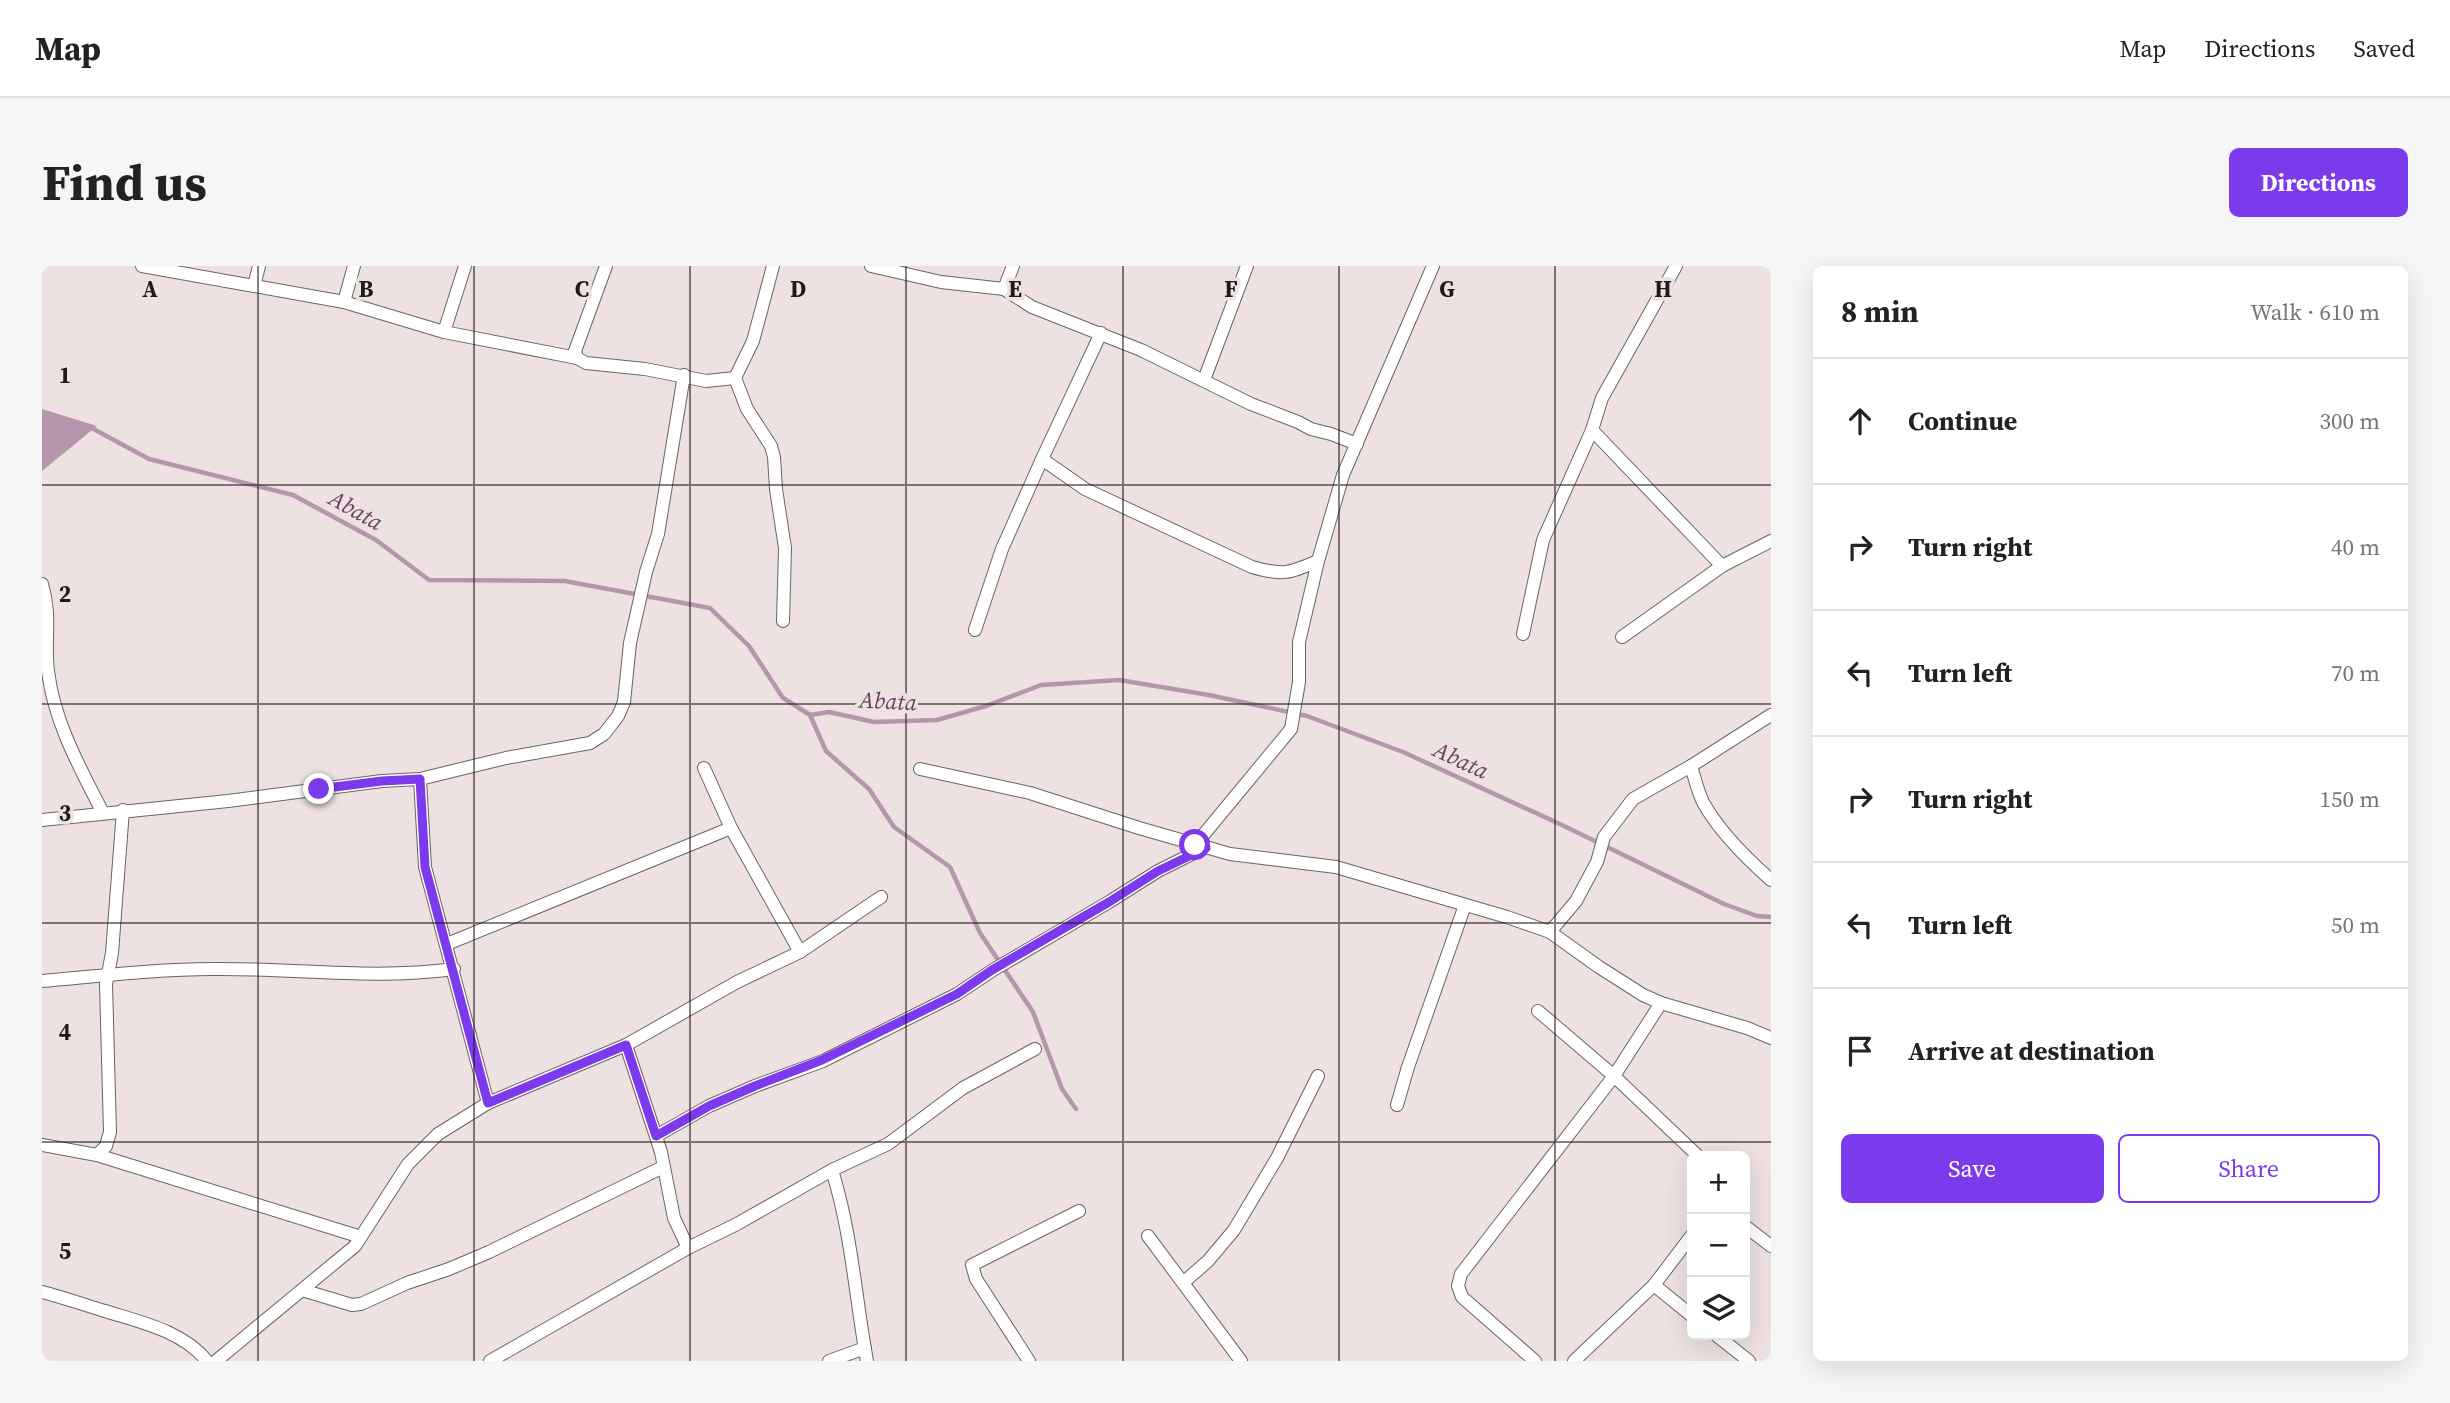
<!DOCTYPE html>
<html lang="en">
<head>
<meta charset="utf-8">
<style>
  body { margin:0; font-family:"Source Serif 4",serif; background:#f6f6f6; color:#222 }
  .controls { position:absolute; right:21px; bottom:21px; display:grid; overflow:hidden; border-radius:10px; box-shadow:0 7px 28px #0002 }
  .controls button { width:63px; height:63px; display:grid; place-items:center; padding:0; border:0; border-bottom:2px solid #e0e0e0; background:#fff; color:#222; font:35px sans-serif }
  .stop { position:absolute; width:21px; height:21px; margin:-16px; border:5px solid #7c3aed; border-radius:50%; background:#fff }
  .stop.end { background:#7c3aed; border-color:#fff; box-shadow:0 2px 7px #0008 }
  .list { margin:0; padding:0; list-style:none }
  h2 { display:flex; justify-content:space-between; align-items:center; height:91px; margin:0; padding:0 28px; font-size:30px }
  h2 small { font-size:23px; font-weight:400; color:#767676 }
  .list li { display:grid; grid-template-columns:46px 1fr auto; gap:21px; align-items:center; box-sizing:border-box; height:126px; padding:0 28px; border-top:2px solid #e0e0e0 }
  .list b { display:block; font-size:26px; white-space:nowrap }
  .list em { font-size:23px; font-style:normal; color:#767676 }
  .actions { display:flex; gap:14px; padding:21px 28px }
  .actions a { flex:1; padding:16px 0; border:2px solid #7c3aed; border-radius:10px; text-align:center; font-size:24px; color:#7c3aed }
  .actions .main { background:#7c3aed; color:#fff }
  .icon { flex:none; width:38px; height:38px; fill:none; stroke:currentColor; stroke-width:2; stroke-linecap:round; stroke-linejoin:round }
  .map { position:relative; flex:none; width:1729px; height:1095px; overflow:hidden; border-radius:10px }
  header { display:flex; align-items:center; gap:42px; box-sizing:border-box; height:98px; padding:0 35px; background:#fff; border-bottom:2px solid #e0e0e0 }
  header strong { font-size:33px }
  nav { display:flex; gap:38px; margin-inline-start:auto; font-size:24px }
  .intro { display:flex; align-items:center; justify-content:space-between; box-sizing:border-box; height:168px; padding:0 42px }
  h1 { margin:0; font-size:49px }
  .button { padding:18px 32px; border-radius:10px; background:#7c3aed; color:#fff; font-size:24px; font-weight:700 }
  main { display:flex; gap:42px; padding:0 42px }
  aside { flex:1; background:#fff; border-radius:10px; box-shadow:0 7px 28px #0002 }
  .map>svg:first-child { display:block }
</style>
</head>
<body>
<header>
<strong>Map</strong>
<nav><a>Map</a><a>Directions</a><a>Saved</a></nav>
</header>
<div class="intro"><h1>Find us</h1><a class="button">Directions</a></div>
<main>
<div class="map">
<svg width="1729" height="1095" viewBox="0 0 1729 1095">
  <rect width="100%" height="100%" fill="#ede1e1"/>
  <polygon fill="#b597ad" points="0,143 55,160 0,205"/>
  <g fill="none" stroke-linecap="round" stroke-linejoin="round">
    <g stroke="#b597ad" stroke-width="4.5">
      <polyline points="46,160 107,193 251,229 334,274 387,314 523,315 668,342 707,380 741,432 768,449 787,446 832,456 895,454 944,440 999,419 1077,414 1167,429 1265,450 1361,486 1520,559 1682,638 1715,650 1729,651"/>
      <polyline points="768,449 784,485 827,523 852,561 908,601 938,667 991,746 1020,823 1034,843"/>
    </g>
    <g stroke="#6d6362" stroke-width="14">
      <g id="minor">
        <polyline points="100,0 302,36 402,66 535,92 544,97 603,103 664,115 693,112"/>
        <polyline points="731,0 711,75 693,112 705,143 729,180 732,191 734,223 743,282 741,355"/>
        <polyline points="829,0 899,16 962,23 990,41 1099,84 1209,138 1256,156 1269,163 1289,168 1315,178"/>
        <polyline points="212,20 217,0"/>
        <polyline points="962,23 971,0"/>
        <polyline points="302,36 312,0"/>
        <polyline points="402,66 423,0"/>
        <polyline points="535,92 533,85 564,0"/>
        <polyline points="1162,114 1205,0"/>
        <polyline points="1550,164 1680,300"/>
        <path d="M1000,193L1043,223L1210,301C1241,310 1248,307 1276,295"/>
        <path d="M0,318C10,352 2,373 6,405C12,456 38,502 61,547"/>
        <polyline points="933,364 960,283 1000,193 1059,67"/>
        <polyline points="1481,368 1501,274 1550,164 1560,132 1634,0"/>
        <polyline points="1580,371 1680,300 1729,275"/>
        <path d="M1649,500C1653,513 1656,527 1662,538C1678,566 1704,592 1729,614"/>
        <polyline points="662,502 689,562 758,686"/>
        <polyline points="878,503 988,527 1097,562 1188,588 1294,601 1465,651 1508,666 1557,701 1601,729 1619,737 1705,762 1729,772"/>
        <polyline points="378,513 383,601 446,837"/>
        <polyline points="0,554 186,535 340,515 378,513 464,492 548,477 562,468 576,450 582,436 588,377 604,306 616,268 642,109"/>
        <polyline points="1153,579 1249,463 1257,416 1257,376 1276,295 1301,209 1391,0"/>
        <polyline points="1508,666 1534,635 1555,596 1562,571 1591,533 1649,500 1729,449"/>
        <polyline points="405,678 689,562"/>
        <path d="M0,715C57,710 114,703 171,703C252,702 331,714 412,703"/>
        <polyline points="1496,745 1572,810 1656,890"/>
        <polyline points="584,779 619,886 632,952 646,982"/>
        <polyline points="1355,839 1366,801 1423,639"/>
        <polyline points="614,870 667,840 713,820 781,795 915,728 951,704 1067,636 1116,605 1164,581"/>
        <polyline points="0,879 55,889 319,971"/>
        <polyline points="55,889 64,880 68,866 64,718 70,687 81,544"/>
        <path d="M790,904C810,969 813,1029 825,1095"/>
        <polyline points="1703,960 1729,980"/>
        <polyline points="1106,970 1199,1095"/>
        <polyline points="1142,1016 1166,995 1192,964 1235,892 1276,810"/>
        <polyline points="1612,1019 1650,1050"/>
        <polyline points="260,1024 310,1039 319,1038 365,1017 407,1003 447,986 621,901"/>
        <path d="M0,1026C21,1031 42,1039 63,1045C98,1056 141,1065 165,1095"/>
        <polyline points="1674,1069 1707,1095"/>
        <polyline points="174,1095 313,980 366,898 396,868 446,837 584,779 695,716 758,686 839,631"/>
        <polyline points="448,1095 646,982 695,958 790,904 846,878 921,822 993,783"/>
        <polyline points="787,1095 823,1082"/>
        <polyline points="987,1095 934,1013 930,999 1037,945"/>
        <polyline points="1493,1095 1420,1031 1416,1020 1419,1008 1572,810 1619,737"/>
        <polyline points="1532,1095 1612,1019 1650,969"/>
      </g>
    </g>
    <use href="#minor" stroke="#fff" stroke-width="12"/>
  </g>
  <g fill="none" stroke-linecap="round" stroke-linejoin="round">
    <polyline stroke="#7c3aed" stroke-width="9" points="277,523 340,515 378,513 383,601 446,837 584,779 614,870 667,840 713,820 780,794 915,728 950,704 1067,636 1116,605 1164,582 1153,579"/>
  </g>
  <path fill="none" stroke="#1e1a1a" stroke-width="2" stroke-opacity="0.55" d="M216,0V1095M432,0V1095M648,0V1095M864,0V1095M1081,0V1095M1297,0V1095M1513,0V1095M0,219H1729M0,438H1729M0,657H1729M0,876H1729"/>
  <g text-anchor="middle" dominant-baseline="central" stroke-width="7" stroke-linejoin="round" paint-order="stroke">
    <g font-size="23" font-style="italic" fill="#6c4162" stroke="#ede1e1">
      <text transform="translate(314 244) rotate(29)">Abata</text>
      <text transform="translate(846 435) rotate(3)">Abata</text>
      <text transform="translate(1419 494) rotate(25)">Abata</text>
    </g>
  </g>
  <g font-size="23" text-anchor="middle" font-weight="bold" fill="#1e1a1a" stroke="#ede1e1" stroke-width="7" stroke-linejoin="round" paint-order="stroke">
    <text x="108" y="31">A</text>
    <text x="324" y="31">B</text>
    <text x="540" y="31">C</text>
    <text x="756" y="31">D</text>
    <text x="973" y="31">E</text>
    <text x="1189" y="31">F</text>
    <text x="1405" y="31">G</text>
    <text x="1621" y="31">H</text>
    <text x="23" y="117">1</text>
    <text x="23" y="336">2</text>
    <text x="23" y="555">3</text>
    <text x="23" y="774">4</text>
    <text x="23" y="993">5</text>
  </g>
</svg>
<div class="controls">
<button>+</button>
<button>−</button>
<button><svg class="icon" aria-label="layers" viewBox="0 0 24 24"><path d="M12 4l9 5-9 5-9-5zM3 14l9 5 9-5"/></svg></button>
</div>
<div class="stop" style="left:1153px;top:579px"></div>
<div class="stop end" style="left:277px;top:523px"></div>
</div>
<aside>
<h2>8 min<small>Walk · 610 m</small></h2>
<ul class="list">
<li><svg class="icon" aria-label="ahead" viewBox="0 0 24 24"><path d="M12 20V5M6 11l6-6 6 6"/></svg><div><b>Continue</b></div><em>300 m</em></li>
<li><svg class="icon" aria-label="right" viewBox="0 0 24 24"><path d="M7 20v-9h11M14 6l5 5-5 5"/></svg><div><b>Turn right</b></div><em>40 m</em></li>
<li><svg class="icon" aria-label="left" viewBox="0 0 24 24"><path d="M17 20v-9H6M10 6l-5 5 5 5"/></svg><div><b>Turn left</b></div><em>70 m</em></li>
<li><svg class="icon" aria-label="right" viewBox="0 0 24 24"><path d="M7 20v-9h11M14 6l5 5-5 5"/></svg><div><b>Turn right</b></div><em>150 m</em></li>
<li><svg class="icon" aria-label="left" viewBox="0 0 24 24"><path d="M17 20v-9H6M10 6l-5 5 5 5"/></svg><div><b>Turn left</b></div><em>50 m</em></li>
<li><svg class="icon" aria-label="arrive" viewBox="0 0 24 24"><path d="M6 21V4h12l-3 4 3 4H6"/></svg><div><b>Arrive at destination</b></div></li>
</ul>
<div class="actions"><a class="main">Save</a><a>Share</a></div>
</aside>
</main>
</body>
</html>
